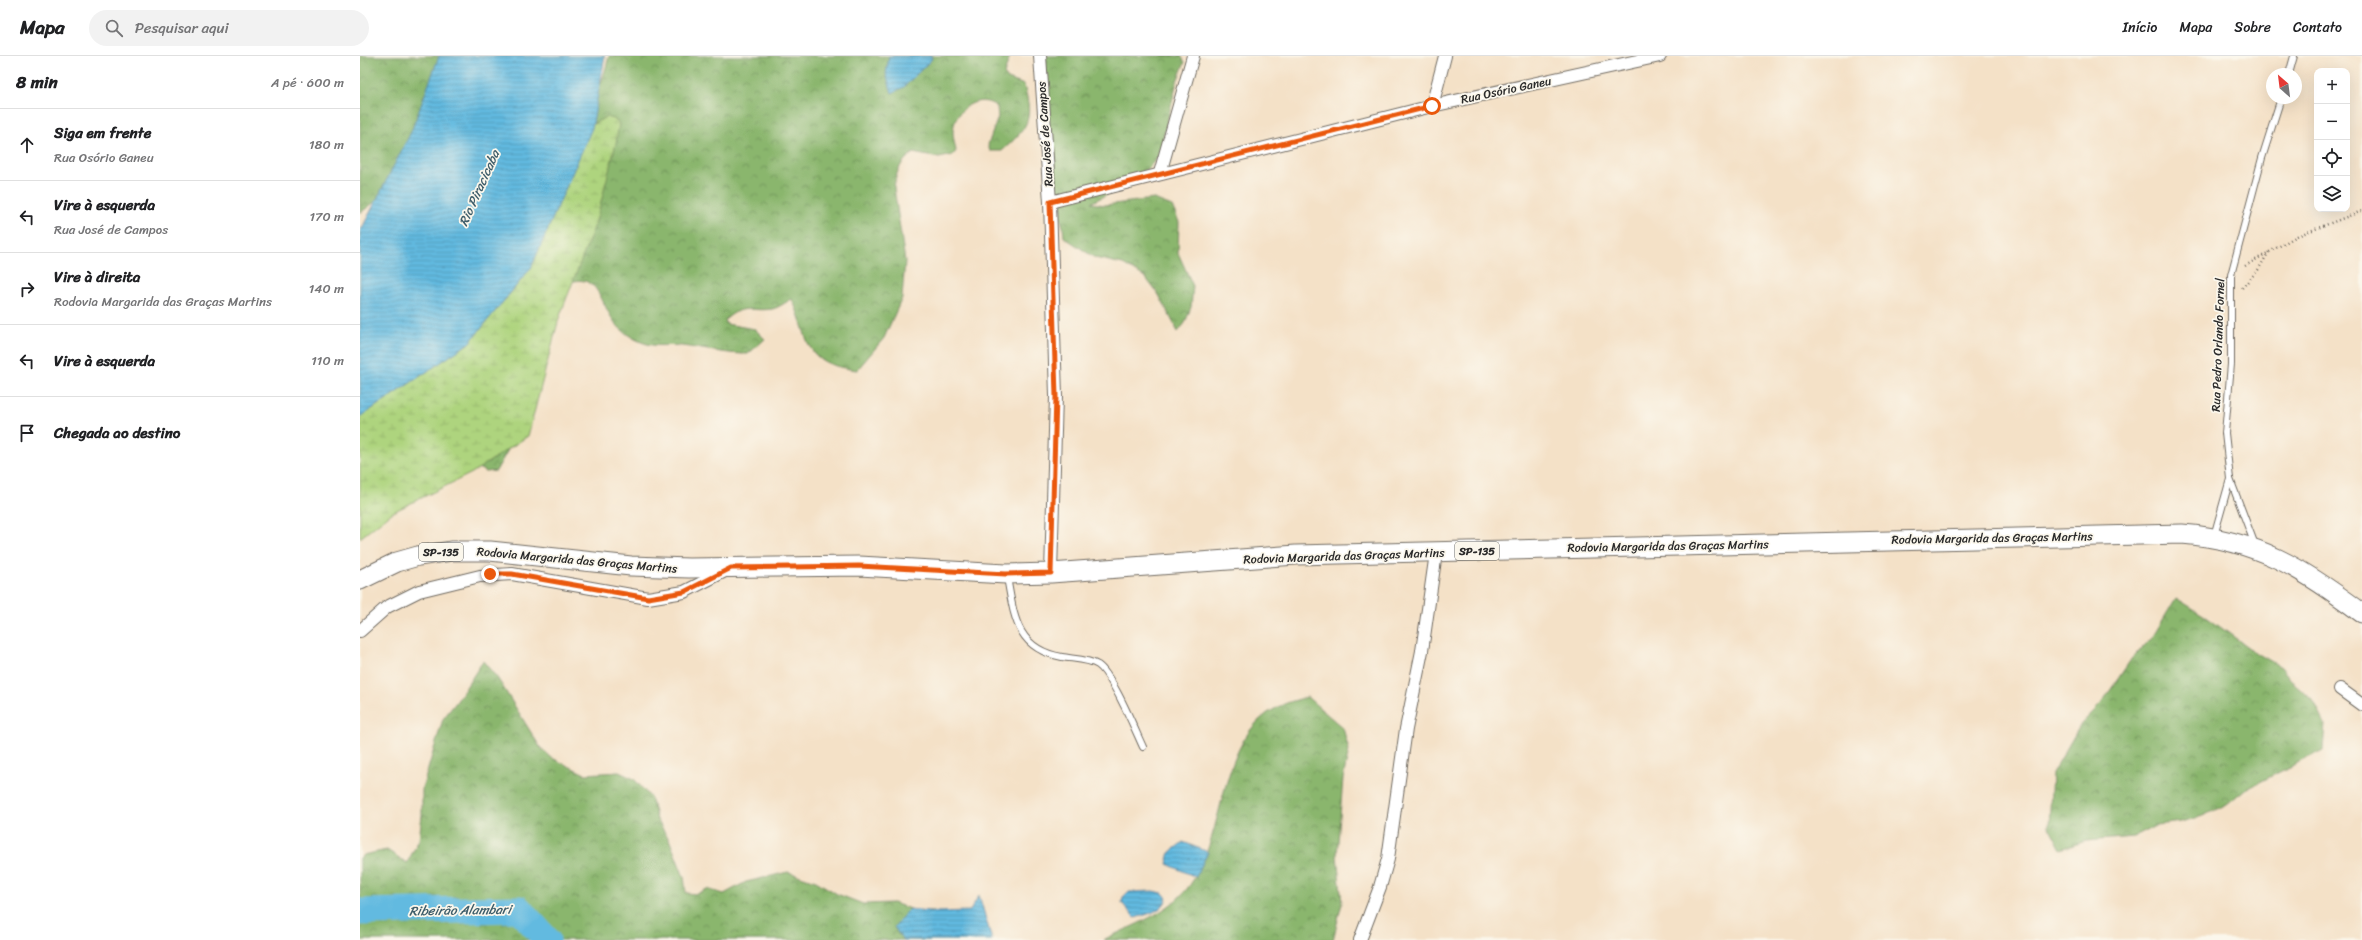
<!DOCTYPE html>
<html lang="pt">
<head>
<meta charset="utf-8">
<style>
  body { margin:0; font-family:Sriracha,sans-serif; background:#f2f2f2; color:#202124 }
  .controls { position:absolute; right:12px; top:12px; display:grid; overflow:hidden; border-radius:8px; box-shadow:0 4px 16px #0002 }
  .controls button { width:36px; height:36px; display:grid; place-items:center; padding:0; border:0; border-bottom:1px solid #e0e0e0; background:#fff; color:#202124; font:20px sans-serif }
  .compass { position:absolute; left:1906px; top:12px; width:36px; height:36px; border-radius:50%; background:#fff; box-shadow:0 4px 16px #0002; rotate:332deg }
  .stop { position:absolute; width:12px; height:12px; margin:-9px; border:3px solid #ea580c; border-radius:50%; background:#fff }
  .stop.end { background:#ea580c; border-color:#fff; box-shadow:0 1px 4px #0008 }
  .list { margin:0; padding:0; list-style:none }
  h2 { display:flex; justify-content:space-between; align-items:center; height:52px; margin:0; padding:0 16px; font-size:17px }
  h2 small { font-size:13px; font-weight:400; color:#757577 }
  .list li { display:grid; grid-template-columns:26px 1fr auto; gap:12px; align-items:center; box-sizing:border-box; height:72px; padding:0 16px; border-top:1px solid #e0e0e0 }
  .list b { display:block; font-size:15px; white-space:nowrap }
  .list p { margin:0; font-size:13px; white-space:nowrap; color:#757577 }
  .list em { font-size:13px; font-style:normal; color:#757577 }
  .icon { flex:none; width:22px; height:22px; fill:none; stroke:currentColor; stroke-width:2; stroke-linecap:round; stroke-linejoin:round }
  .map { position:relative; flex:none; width:2002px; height:884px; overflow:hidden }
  header { display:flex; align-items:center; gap:24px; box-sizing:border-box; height:56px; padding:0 20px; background:#fff; border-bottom:1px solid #e0e0e0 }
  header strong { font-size:19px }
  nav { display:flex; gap:22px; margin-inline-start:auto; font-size:14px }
  .search { width:280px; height:36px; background:#f2f2f2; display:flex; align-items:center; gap:10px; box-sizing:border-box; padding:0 14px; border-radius:22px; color:#757577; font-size:15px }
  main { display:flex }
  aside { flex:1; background:#fff }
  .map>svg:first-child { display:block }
</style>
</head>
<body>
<header>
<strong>Mapa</strong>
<div class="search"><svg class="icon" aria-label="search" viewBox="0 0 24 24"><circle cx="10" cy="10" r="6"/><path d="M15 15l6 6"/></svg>Pesquisar aqui</div>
<nav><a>Início</a><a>Mapa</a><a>Sobre</a><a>Contato</a></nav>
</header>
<main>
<aside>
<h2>8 min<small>A pé · 600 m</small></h2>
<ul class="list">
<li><svg class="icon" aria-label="ahead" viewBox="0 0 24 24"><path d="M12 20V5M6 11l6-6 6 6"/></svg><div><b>Siga em frente</b><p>Rua Osório Ganeu</p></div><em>180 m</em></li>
<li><svg class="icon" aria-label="left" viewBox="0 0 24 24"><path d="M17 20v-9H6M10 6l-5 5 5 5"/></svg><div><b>Vire à esquerda</b><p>Rua José de Campos</p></div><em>170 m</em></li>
<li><svg class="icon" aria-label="right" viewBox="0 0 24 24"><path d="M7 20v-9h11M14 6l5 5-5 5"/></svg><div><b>Vire à direita</b><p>Rodovia Margarida das Graças Martins</p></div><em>140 m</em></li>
<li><svg class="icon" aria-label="left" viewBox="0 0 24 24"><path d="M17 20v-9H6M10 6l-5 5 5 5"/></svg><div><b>Vire à esquerda</b></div><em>110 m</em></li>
<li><svg class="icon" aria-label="arrive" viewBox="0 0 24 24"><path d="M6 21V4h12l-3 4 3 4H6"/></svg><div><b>Chegada ao destino</b></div></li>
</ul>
</aside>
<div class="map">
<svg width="2002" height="884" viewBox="0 0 2002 884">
  <defs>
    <pattern id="forest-crowns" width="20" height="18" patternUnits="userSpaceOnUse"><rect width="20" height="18" fill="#8ab66d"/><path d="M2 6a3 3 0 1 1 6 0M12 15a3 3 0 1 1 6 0" fill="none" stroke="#71945a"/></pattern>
    <pattern id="wetland-marsh" width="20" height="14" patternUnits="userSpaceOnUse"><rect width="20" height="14" fill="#aed47e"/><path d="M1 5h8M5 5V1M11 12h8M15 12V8" fill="none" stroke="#96b66d"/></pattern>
    <pattern id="water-rules" width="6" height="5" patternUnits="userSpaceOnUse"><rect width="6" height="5" fill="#62bae0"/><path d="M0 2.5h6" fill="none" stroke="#5197b6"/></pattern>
  </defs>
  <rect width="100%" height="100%" fill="#fbf7ec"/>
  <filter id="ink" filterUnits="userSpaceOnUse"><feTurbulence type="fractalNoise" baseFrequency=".025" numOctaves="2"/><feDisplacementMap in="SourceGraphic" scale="8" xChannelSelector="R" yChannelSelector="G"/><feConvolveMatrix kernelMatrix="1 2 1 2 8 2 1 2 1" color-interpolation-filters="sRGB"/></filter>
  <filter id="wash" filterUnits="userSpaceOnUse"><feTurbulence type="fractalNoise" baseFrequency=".012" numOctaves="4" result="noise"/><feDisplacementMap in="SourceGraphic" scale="16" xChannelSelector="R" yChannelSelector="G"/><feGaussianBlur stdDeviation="0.9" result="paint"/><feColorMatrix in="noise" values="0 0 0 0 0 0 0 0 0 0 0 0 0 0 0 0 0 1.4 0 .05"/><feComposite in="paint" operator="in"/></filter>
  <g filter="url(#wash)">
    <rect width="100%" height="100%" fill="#f4e1c7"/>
    <g fill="url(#forest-crowns)" stroke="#5a704c">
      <polygon points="0,0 95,0 20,142 0,157"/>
      <path d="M249,0H650L644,18L648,23L664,29C674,65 668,71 642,95H630L628,89L638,61L637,51C619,36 594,53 593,76C593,82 595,89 596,95L593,99L579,102L553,97C540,106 536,116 534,132L545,205L542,242L524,282L497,314C440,307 452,286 432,243C426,246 418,252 412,253C392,256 383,247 365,264L366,268L395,273L405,283L388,298C364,298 346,293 322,290C303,288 293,293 275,283C269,280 260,273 256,268C237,244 240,210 198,231L174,348L136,415L126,416L98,402L75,324L166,224L228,84C229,52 243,27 249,0Z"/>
      <polygon points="680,0 821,0 825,6 817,25 799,100 781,120 731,147 745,149 794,143 812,150 819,166 818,197 833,230 831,251 825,267 818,276 799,239 785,221 763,208 735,202 704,181 703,171 690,124"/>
      <polygon points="1816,542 1845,560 1893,595 1921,611 1935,629 1953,644 1965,668 1963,694 1884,734 1867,748 1843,760 1821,766 1797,769 1774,781 1726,785 1701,793 1689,770 1692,718 1721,668 1741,648 1772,602 1792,582"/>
      <polygon points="123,605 138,623 180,691 192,702 225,718 259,716 274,723 291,742 297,764 309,783 324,821 326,837 337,838 347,833 364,838 386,826 428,816 456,825 477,838 503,848 534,847 555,855 575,855 581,863 570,884 0,884 0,802 3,799 27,794 47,807 59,784 62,759 62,733 83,663 97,645"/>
      <path d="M947,641L983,672L989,694L983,722L977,799L982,847L973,884H743C773,869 810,857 830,829C867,779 857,680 918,651C927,646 937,644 947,641Z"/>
    </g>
    <polygon fill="url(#wetland-marsh)" stroke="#6c8054" points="246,61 254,63 259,67 256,87 236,166 199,262 168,380 112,417 33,456 0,482 0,361 109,287 171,212 233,68"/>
    <g fill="url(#water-rules)" stroke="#467286">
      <polygon points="79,0 245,0 232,72 171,212 109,287 0,361 0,176 51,76"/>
      <polygon points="529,0 571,0 572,3 544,31 532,37 526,18"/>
      <polygon points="823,786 848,796 836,821 807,808 810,796"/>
      <path d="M793,835L803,837L807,842C803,856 787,858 775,862L762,847L763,841L768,836Z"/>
      <polygon points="619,839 632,884 543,884 534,871 549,853 578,856 610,855"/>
    </g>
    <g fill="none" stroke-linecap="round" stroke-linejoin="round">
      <polyline stroke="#62bae0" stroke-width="27" points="0,856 159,853 187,884"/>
    </g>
  </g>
  <g filter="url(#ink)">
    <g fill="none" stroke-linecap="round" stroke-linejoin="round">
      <g stroke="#716b62" stroke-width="8">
        <g id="lane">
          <polyline points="1929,18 1934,0"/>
          <polyline points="1854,480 1870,423"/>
          <polyline points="1895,489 1870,423 1865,377 1871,308 1871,219 1902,102 1921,42"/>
          <path d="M647,521C654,560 656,593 702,601C713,603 729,603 738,609C752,618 775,674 783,691"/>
        </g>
      </g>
      <g stroke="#716b62" stroke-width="14">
        <g id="street">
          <polyline points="680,0 690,146 696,340 691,517"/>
          <polyline points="1072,50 1085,0"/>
          <polyline points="800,117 833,0"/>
          <polyline points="690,146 1072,50 1300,0"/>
          <polyline points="0,575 27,551 59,535 120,520 152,518 288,542 324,536 367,514"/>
          <polyline points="1980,633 2002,649"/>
          <polyline points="1000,884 1020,831 1028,803 1046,673 1062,595 1076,497"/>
        </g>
      </g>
      <g stroke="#716b62" stroke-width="21">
        <path id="primary" d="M0,524L37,506L58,500L92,495H130L271,510L329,512L499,510L646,518L691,517L936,499L1822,478C1898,484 1942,512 2002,557"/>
      </g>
      <g stroke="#716b62" stroke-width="2.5" stroke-dasharray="1 3" stroke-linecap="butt">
        <polyline points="1885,210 1937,180 2002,155"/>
        <polyline points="1882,232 1898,214 1910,194"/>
      </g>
      <use href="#lane" stroke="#fff" stroke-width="6"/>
      <use href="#street" stroke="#fff" stroke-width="12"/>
      <use href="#primary" stroke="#fff" stroke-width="19"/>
    </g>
  </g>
  <g fill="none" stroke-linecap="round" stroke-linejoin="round" filter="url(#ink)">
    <polyline stroke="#ea580c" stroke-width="5" points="130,518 152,518 288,542 324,536 371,512 499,510 646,518 691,517 696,340 690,146 1072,50"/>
  </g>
  <g text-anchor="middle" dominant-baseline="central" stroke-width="3.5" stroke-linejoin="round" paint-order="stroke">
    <g fill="#fbf7ec" stroke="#696865" stroke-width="1">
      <rect x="1095" y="486" width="44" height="18" rx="3"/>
      <rect x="59" y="487" width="44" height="18" rx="3"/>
    </g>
    <g font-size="11" font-weight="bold" fill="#2b2b2b">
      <text x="1117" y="495">SP-135</text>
      <text x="81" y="496">SP-135</text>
    </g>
    <g font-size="12" fill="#2b2b2b" stroke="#fbf7ec">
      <text transform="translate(1146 34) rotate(-12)">Rua Osório Ganeu</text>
      <text transform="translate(685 78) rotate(-94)">Rua José de Campos</text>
      <text transform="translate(1858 289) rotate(-88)">Rua Pedro Orlando Fornel</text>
      <text transform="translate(1632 482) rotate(-1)">Rodovia Margarida das Graças Martins</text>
      <text transform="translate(1308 490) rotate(-1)">Rodovia Margarida das Graças Martins</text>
      <text transform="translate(984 500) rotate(-2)">Rodovia Margarida das Graças Martins</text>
      <text transform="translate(217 504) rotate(5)">Rodovia Margarida das Graças Martins</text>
    </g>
    <g font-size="13" font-style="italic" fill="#3e5d6a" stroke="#fbf7ec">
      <text transform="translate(119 132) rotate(-66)">Rio Piracicaba</text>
      <text transform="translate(100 854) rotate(-1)">Ribeirão Alambari</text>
    </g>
  </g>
</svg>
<div class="controls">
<button>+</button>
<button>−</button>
<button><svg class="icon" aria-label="locate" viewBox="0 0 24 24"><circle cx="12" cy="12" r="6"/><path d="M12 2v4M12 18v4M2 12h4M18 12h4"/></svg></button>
<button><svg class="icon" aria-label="layers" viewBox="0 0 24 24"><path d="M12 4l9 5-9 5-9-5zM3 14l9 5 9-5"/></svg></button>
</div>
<svg class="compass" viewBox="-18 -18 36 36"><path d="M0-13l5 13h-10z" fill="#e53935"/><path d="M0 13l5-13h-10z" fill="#757577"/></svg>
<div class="stop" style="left:1072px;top:50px"></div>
<div class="stop end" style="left:130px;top:518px"></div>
</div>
</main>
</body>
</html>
